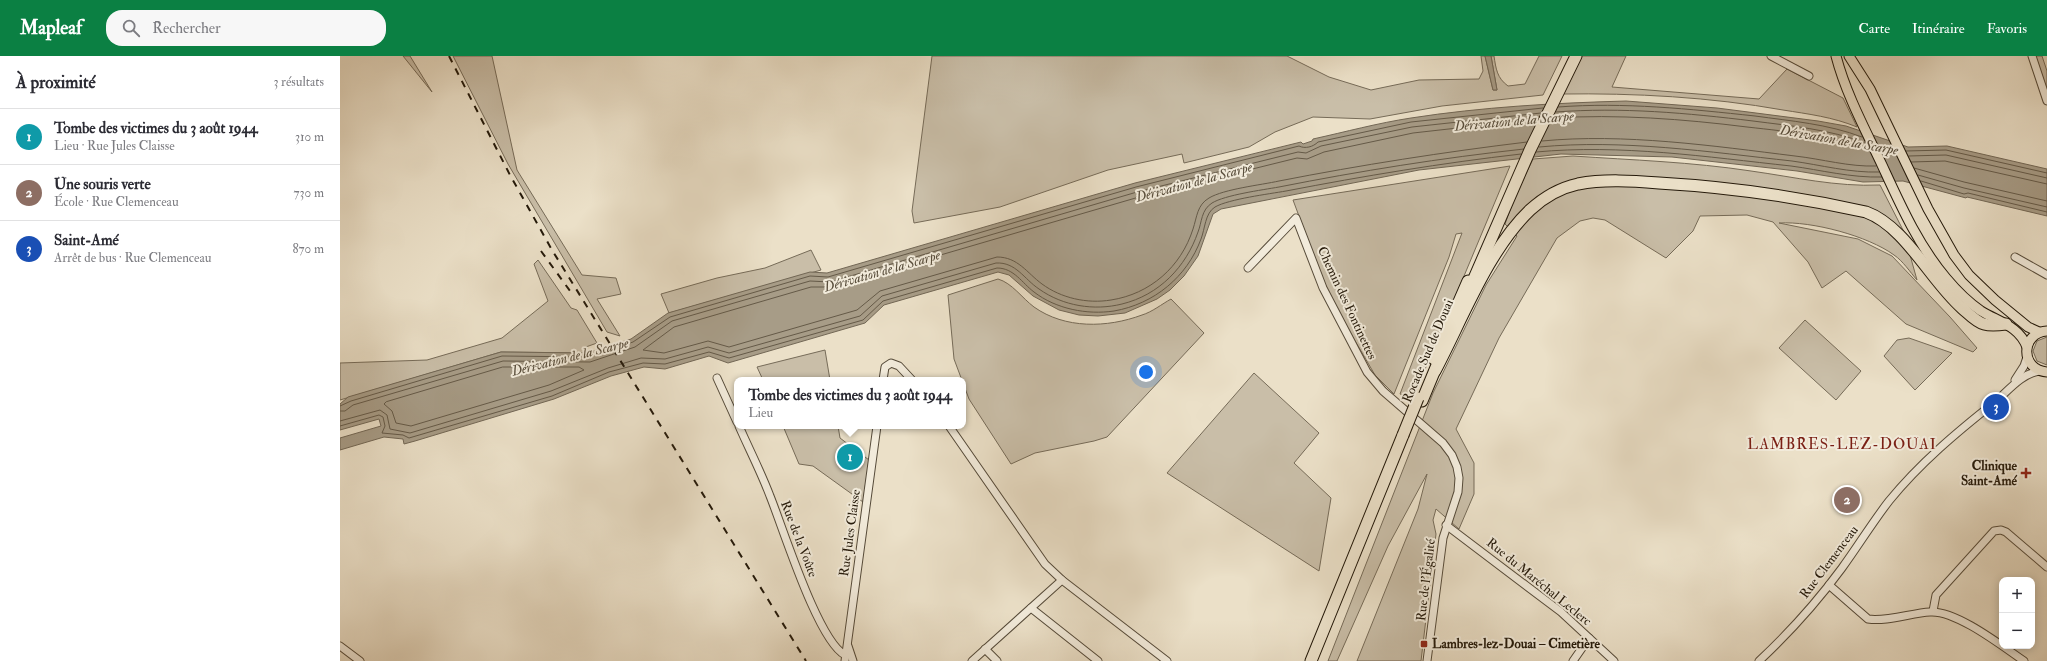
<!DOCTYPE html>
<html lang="fr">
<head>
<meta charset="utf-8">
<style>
  body { margin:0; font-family:"IM FELL Double Pica",serif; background:#f7f7f7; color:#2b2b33 }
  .controls { position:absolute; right:12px; bottom:12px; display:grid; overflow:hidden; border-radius:8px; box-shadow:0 2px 10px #0003 }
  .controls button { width:36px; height:36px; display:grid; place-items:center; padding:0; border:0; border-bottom:1px solid #e1e1e2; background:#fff; color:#2b2b33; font:20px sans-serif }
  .you { position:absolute; left:806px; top:316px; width:14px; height:14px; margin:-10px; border:3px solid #fff; border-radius:50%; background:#1a73e8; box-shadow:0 0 0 6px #1a73e833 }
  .badge { display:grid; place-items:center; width:26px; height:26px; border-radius:50%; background:#0b8043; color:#fff; font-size:13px; font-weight:700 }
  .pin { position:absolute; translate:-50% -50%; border:2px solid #fff; box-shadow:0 1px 4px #0006 }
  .popup { position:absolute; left:394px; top:321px; width:232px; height:52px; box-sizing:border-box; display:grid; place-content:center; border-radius:8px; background:#fff; filter:drop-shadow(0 1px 3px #0005); font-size:13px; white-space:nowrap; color:#7c7c81 }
  .popup b { font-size:15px; color:#2b2b33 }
  .popup::after { content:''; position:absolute; left:50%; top:100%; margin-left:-8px; border:8px solid transparent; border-top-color:#fff }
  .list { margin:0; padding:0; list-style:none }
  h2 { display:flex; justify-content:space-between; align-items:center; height:52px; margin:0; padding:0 16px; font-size:17px }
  h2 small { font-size:13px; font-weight:400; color:#7c7c81 }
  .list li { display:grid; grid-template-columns:26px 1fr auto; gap:12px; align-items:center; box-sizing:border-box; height:56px; padding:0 16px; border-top:1px solid #e1e1e2 }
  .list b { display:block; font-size:15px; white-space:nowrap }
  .list p { margin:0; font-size:13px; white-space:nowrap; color:#7c7c81 }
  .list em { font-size:13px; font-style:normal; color:#7c7c81 }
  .icon { flex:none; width:22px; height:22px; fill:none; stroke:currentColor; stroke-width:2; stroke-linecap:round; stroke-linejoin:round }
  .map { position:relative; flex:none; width:1707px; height:605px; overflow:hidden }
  header { display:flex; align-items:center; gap:24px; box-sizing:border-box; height:56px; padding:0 20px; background:#0b8043; color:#fff }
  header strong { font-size:19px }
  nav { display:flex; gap:22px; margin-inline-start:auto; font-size:14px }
  .search { width:280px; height:36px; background:#f7f7f7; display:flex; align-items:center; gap:10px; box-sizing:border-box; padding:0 14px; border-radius:16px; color:#7c7c81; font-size:15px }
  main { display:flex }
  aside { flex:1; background:#fff }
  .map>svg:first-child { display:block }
</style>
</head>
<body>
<header>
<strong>Mapleaf</strong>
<div class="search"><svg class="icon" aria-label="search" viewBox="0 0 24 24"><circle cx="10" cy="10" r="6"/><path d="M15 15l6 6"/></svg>Rechercher</div>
<nav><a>Carte</a><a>Itinéraire</a><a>Favoris</a></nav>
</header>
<main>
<aside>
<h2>À proximité<small>3 résultats</small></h2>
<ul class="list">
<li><span class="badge" style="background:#0f9aa8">1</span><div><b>Tombe des victimes du 3 août 1944</b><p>Lieu · Rue Jules Claisse</p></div><em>310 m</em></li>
<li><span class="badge" style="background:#8d6e63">2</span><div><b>Une souris verte</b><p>École · Rue Clemenceau</p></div><em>730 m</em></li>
<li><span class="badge" style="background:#1a4fb4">3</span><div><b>Saint-Amé</b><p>Arrêt de bus · Rue Clemenceau</p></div><em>870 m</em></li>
</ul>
</aside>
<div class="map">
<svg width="1707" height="605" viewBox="0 0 1707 605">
  <rect width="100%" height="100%" fill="#ebe0c8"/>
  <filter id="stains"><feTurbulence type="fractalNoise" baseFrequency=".005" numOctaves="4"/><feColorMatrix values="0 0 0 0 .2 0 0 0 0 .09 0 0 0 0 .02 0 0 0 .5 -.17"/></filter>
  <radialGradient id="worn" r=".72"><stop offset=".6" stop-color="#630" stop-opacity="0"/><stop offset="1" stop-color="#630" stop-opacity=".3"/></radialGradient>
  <g fill="#c9bea8" stroke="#766b58">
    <polygon points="63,0 70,0 92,36"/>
    <polygon points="113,0 152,0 177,114 242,219 276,222 281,238 257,243 280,280 267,276 168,108"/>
    <path d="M592,0H947L989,21L1031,34L1079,24L1139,23L1143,15L1141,0H1145L1153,34H1157L1151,0H1154C1156,13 1157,22 1168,30L1185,28L1199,0H1222L1203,39L1102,50L1030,63L973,61L935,76L909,91L844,107L842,98L768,114L660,151L574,167L572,155Z"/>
    <path d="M1239,0H1286L1272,31L1419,43L1447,13L1503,42L1517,71C1493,61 1468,58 1443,54C1370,41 1295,37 1221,38Z"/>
    <polygon points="1695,0 1702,0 1707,15 1707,36"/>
    <path d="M1233,100C1292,104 1352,106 1411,115C1454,121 1496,131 1540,129L1563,174L1577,224C1570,216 1563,205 1554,199C1528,180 1472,165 1439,167L1518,183L1552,200L1610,261L1637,292L1633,296L1566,268L1506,215L1482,232L1468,206L1433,166L1407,159L1360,160L1353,175L1326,202L1265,164L1253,162L1240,165L1217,182L1159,282L1116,373L1134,407V438L1119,473L1096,453L1093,464L1096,478L1081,605H1017L1078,453L1087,418L1048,490L997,605H988L1093,337L1146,229L1177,180L1165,168L1174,143L1193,103Z"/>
    <polygon points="1170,110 1073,342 1060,338 1122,177 1116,178 1109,201 1054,338 1035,319 994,249 978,211 953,144"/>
    <polygon points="471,194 481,214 329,257 321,238 377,222 425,212"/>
    <polygon points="198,204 231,252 237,254 257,287 243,292 246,297 161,296 0,344 0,307 87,304 162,282 208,245 194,208"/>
    <path d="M658,223C672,227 682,242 694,251C725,273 767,272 802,259C812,256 822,248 831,243L864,277L767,381L754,385L695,397L671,408L629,343L614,303L608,239Z"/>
    <polygon points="1465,264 1521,315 1496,344 1439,292"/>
    <polygon points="1707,281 1707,309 1697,305 1693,295 1697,285"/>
    <polygon points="1569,282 1612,297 1575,334 1544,300 1557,284"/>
    <polygon points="485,294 490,324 423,324 417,311"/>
    <polygon points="914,317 979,377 954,407 991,442 979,515 827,417"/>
    <polygon points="443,370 498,370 500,382 529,404 523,446 473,410 459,408"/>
  </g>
  <g fill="#a79c87" stroke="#726755">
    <polygon points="1145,0 1151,0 1157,34 1153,34"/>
    <path d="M1286,45L1377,52L1478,65L1506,70L1568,91L1607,90L1707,113V160L1627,141L1626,142L1563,125L1523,126L1457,115L1332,101L1221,98L1079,114L881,153L873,158L858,200L844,220L830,234L817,243L785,257L758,260L739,259L719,254L693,240L669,219L658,216L544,249L525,267L388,307L369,300L325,313L304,311L271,320L214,343L75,385L64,388L63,383L44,381L0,394V382L41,370L39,363L0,374V348L8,341L161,296L247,297L291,283L328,257L470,216L487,217L795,127L961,86L963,88L972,85L973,83C1005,76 1038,67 1071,62C1142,51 1214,47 1286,45Z"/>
  </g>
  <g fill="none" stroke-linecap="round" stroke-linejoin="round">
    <g stroke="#655a48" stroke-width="1">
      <path d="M1218,51C1284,46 1350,53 1415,60C1451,65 1488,68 1522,81"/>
      <path d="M1216,56C1281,51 1348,57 1413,65C1451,70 1489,73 1525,87"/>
      <path d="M1213,62C1278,58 1343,63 1407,71C1451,76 1488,79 1529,95"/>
      <path d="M1202,85C1284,77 1374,90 1455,100C1482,103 1509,111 1536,110"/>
      <path d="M1187,86C1104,96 1021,109 939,125C921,129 884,133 869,142C857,149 857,161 853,173C841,211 810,238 771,244C747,248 721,242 702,228C687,217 678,201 657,201L540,235L517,254L389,291L368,285L324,297L303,294L334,271L471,231H491L799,141L957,102L967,103L984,96L1073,77L1198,63"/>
      <path d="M1199,91C1283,83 1369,96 1452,105C1481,109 1510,117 1539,116"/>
      <polyline points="1566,95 1606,94 1707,117"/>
      <path d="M1196,96C1281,88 1367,101 1451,110C1481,114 1511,122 1542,121"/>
      <polyline points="1569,100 1606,99 1707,122"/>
      <polyline points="1571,106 1605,105 1707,128"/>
      <polyline points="1574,112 1624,126 1707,145"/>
      <polyline points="1578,119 1624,132 1707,151"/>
      <polyline points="1581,125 1624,138 1628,137 1707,156"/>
      <polygon points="163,311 239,311 244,314 209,329 71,370 56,367 52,355 44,348 46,346"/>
      <path d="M0,350L11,345L162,300L248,301L293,286L330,261L470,220L488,221L796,131L959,90C965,93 973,91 978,86L1071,66L1203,52"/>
      <polyline points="0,355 5,355 13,349 163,305 250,306 295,291 332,265 470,225 490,226 797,136 958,96 966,97 981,90 1072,71 1201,57"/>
      <path d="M0,365L40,354L47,359L50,373L70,377L211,335L268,312L301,302L325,303L368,291L389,297L520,260L542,240L656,207C676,206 684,223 699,233C723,250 754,255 782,248C819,239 846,211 858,176C862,166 861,154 872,147C885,139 922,134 939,131C1020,115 1101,102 1184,93"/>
      <path d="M0,370L39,359L43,361L45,370L42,377L63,379L69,382L212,340L269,316L303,307L325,308L369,296L389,302L523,264L543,245L657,212C674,212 682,227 694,236C716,253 747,259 774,255C814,248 847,221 861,183C865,173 865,157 875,151C889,143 929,138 946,135C1024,120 1102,107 1181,98"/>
    </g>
    <g stroke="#554a39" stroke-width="9">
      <g id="minor">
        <polyline points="1431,0 1469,20"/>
        <polyline points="1692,0 1707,45"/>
        <polyline points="1675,201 1707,219"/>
        <polyline points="908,212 956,162 983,232 1027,316 1043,335 1103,387 1112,399 1117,411 1119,422 1118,436 1103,482 1087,605"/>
        <polyline points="377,322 397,366"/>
        <polyline points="543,324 545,311 551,307 559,310 572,324"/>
        <polyline points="1675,324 1684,310 1687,301"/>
        <path d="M399,370C409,393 421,416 430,440C443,472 478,585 505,599"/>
        <polyline points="609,370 705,508 722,524 827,605"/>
        <polyline points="1106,469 1221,556 1274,605"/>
        <path d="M1489,529L1528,563C1546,566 1572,557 1590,556C1616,554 1662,590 1684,605"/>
        <polyline points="691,552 758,605"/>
        <polyline points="1593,555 1596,539 1654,475 1661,474 1666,476 1707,511"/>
        <polyline points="0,590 20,605"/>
        <polyline points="508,590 513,605"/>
        <polyline points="645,593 657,605"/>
        <polyline points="505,605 537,370"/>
        <polyline points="632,605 722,524"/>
        <polyline points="1233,605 1249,582"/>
        <path d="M1419,605C1449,577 1477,546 1502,512C1518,490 1532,467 1549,445C1580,407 1617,376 1655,346C1668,335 1681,318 1699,315"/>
      </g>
    </g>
    <g stroke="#231809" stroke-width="11">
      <g id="major">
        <path d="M1496,0C1506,38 1525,73 1542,109C1560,148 1578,189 1606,222C1616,234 1628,246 1641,255C1659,266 1679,270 1687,291"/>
        <polyline points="1509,0 1530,33 1588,153 1614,199 1629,219 1655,244 1688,271 1699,276"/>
        <path d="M1707,275C1680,277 1680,314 1707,316"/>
      </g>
    </g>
    <g stroke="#231809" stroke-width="13">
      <g id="highway">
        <polyline points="1129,234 1190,94 1236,0"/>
        <polyline points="1094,303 1128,225"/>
        <path d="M1095,315C1122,264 1148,194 1190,154C1203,142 1220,132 1238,128C1264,123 1293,125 1319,127C1388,131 1459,141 1526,156C1565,170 1591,225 1622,252C1629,258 1636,266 1644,268C1651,270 1659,269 1666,268"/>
        <polyline points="1082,345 1097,309"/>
        <polyline points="971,605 1063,379"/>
      </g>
    </g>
    <use href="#minor" stroke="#f2ebdb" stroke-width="7"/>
    <use href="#major" stroke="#ebe0c8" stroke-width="9"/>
    <use href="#highway" stroke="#ebe0c8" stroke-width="11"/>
    <g stroke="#231809" stroke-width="2" stroke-dasharray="7 7" stroke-linecap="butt">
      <polyline points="109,0 170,119 212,194 466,605"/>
      <polyline points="201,195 233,239"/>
    </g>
    <g stroke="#231809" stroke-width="13" stroke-linecap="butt">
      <polyline id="highway-bridge" points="1063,379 1078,342"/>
    </g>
    <use href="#highway-bridge" stroke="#ebe0c8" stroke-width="11"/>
  </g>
  <g fill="#8f2418" stroke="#f2ebdb" stroke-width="1.5">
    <path d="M1684 411h4v4h4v4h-4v4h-4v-4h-4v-4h4z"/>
    <rect x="1080" y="584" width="8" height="8" rx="2"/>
  </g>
  <g text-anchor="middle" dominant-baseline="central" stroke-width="4" stroke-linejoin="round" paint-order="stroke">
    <g font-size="13" fill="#231809" stroke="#f2ebdb">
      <text transform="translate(1007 247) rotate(65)">Chemin des Fontinettes</text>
      <text transform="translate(1088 295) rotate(-67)">Rocade Sud de Douai</text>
      <text transform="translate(510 477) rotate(-82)">Rue Jules Claisse</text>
      <text transform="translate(459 483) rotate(69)">Rue de la Voûte</text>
      <text transform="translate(1489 506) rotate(-53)">Rue Clemenceau</text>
      <text transform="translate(1086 524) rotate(-83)">Rue de l'Égalité</text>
      <text transform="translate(1199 526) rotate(39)">Rue du Maréchal Leclerc</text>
    </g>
    <g font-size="13" font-weight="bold" fill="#231809" stroke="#f2ebdb" text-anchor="end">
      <text x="1677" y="410">Clinique<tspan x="1677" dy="15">Saint-Amé</tspan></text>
      <text x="1092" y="588" text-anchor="start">Lambres-lez-Douai – Cimetière</text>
    </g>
    <g font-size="14" font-style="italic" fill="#584d3b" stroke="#f2ebdb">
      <text transform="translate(1174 65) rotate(-5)">Dérivation de la Scarpe</text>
      <text transform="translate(1499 84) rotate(10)">Dérivation de la Scarpe</text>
      <text transform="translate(854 126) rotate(-15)">Dérivation de la Scarpe</text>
      <text transform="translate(542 215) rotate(-16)">Dérivation de la Scarpe</text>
      <text transform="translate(230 301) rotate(-14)">Dérivation de la Scarpe</text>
    </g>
    <g font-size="15" letter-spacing="1" fill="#7a1f14" stroke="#f2ebdb">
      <text x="1502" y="388">LAMBRES-LEZ-DOUAI</text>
    </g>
  </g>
  <rect width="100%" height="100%" filter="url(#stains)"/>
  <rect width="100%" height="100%" fill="url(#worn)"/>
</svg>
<div class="controls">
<button>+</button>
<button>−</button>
</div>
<div class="you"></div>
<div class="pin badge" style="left:510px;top:401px;background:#0f9aa8">1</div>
<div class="popup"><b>Tombe des victimes du 3 août 1944</b>Lieu</div>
<div class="pin badge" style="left:1507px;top:444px;background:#8d6e63">2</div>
<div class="pin badge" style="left:1656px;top:351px;background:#1a4fb4">3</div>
</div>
</main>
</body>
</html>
